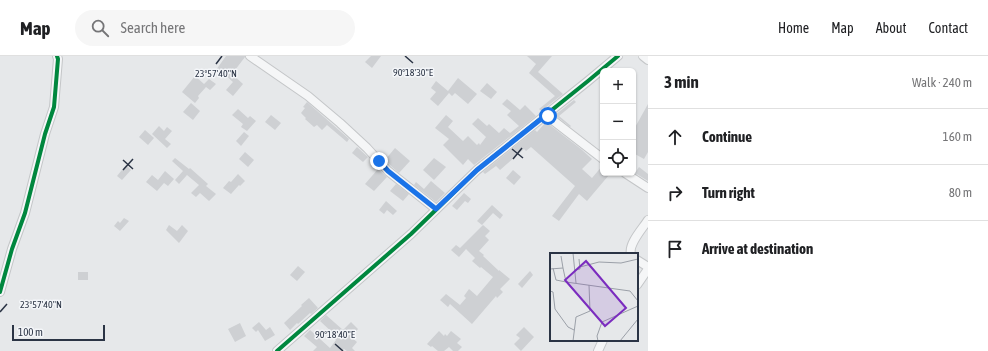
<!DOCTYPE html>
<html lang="en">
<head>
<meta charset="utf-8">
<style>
  body { margin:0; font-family:"Asap Condensed",sans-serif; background:#f6f6f6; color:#202124 }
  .controls { position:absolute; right:12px; top:12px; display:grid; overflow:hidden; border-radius:6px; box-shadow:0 1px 3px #0004 }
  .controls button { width:36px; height:36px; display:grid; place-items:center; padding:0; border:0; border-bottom:1px solid #e0e0e0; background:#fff; color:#202124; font:20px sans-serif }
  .scale { position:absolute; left:12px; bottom:10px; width:93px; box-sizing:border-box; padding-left:4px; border:2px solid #2b3445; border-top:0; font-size:11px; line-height:14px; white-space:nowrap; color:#2b3445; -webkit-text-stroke:3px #f4f6f9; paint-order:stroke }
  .stop { position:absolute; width:12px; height:12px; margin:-9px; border:3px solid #1a73e8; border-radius:50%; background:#fff }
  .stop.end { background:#1a73e8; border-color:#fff; box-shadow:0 1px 4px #0008 }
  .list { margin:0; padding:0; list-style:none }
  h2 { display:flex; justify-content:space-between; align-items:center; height:52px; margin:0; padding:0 16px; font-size:17px }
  h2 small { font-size:13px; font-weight:400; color:#757577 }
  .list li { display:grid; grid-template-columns:26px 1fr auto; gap:12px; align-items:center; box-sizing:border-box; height:56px; padding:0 16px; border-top:1px solid #e0e0e0 }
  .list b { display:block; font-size:15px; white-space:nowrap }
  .list em { font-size:13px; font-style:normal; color:#757577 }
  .icon { flex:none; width:22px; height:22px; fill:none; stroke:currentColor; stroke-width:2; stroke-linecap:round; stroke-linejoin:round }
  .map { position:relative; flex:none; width:648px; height:295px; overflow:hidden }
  header { display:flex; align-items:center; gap:24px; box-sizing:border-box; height:56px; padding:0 20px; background:#fff; border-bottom:1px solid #e0e0e0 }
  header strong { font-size:19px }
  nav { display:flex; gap:22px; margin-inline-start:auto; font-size:14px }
  .search { width:280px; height:36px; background:#f6f6f6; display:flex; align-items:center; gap:10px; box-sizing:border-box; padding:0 14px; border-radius:22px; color:#757577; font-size:15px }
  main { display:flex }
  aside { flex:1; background:#fff }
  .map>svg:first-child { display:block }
</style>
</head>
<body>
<header>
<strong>Map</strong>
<div class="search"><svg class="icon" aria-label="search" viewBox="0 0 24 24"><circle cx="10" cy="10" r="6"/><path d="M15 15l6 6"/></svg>Search here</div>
<nav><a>Home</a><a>Map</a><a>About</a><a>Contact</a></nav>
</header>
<main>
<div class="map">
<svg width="648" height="295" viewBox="0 0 648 295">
  <rect width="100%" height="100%" fill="#e6e8ea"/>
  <g fill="#ced0d3">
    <polygon points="226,0 245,0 245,1 232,18 243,28 233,40 226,34 233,26 223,17 222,19 216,14"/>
    <polygon points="371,0 381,0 372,12 365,6"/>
    <polygon points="527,0 552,0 538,16 563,38 541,55 539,53 555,40 529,17 536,8"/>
    <polygon points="195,20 204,28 209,23 216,28 210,34 206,31 198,40 199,42 195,47 182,36"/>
    <polygon points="458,22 477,38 468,48 455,37 452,40 449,37 438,50 430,43 436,36 431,32 436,25 448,35"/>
    <polygon points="487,27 497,36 491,43 480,35"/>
    <polygon points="507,43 520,54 525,49 536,60 474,109 468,103 463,109 443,89 449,83 435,72 446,59 453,65 448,71 463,85 468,80 477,89 479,87 480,89 486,81 472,68 478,62 487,70 489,68 499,77 504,72 510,77 519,70 507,59 511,55 502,48"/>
    <polygon points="574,44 576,46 559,60 571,70 570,71 555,59"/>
    <polygon points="307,46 349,83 347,86 327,69 322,74 317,69 314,71 305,63 306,62 301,57 305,52 303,51"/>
    <polygon points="191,47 200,55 193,64 183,56"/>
    <polygon points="648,48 648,96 644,103 633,97 633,75"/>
    <polygon points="238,53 248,62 250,60 256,65 247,75 241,71 243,68 232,59"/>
    <polygon points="271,59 281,67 275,74 265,66"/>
    <polygon points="546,66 581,93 592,103 582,113 592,122 603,109 603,117 606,117 609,119 587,145 579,138 559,165 552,160 575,130 531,91 526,95 524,93 500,114 496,110 485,118 483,116 535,74 537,76"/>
    <polygon points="159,70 164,75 167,71 172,75 165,83 171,88 167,92 152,78"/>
    <polygon points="145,74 154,82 148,89 139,81"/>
    <polygon points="244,76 249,80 241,90 236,85"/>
    <polygon points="357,91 368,101 363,106 352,97"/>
    <polygon points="395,92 410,105 399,117 392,111 385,104"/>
    <polygon points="245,96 254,104 248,111 239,103"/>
    <polygon points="175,102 189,113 190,112 208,128 206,130 216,138 209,145 200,137 196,141 191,137 199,129 187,119 179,128 175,124 183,115 172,105"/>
    <polygon points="434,102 446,111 434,124 423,114"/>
    <polygon points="126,109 131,114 122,124 117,120"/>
    <polygon points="639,111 648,118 648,125 635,117"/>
    <polygon points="378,113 387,121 374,135 365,128"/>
    <polygon points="513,114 521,121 514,129 506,122"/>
    <polygon points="165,115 174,123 168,130 164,127 157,135 146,126 152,119 158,124"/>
    <polygon points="238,118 245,125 240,130 239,129 231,138 223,132 229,125 231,126"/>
    <polygon points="431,125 445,137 436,146 414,129 416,126 424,133"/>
    <polygon points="396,128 409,138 403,145 390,135"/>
    <polygon points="464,137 471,143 468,147 465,145 457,154 452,150"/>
    <polygon points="386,145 397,155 393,159 387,154 384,158 379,154"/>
    <polygon points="492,149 503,159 500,163 493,157 482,169 477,165"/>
    <polygon points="124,162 129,165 120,175 114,170 118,165 120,167"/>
    <polygon points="169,169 177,175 182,169 188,175 179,187 166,174"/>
    <polygon points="483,169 490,175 485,180 489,184 479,195 484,199 483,200 499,215 499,214 510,223 500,233 503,236 497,242 496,240 472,268 450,248 448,251 440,244 446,238 460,249 466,242 464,240 469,233 477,240 493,221 481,211 480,212 472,205 475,202 466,193 459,201 451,194 456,189 460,192"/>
    <polygon points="298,210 305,216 297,225 290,219"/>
    <polygon points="530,215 533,219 522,232 518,228"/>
    <rect x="78" y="216" width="10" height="8"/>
    <polygon points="309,242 318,252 311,258 310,257 298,268 297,267 290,274 284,267 302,250 301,249"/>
    <polygon points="326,259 343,274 351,266 358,273 351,281 357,286 352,292 355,295 347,295 344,293 342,295 313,295 317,291 304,280 310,274 330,292 336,284 332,281 334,278 320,265"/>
    <polygon points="259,266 266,274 270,271 275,279 265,285 258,274 256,276 252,272"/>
    <polygon points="240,267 246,280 235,286 228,273"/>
    <polygon points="524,271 534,281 521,295 514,288 520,282 516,279"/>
    <polygon points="439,275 444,280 445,278 447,280 451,275 461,283 457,287 462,291 458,295 453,295 449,291 444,295 438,295 432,290 431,291 427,288"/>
  </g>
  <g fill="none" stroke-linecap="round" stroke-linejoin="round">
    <g stroke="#c4c6c8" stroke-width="10">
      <g id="minor">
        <polyline points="250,0 308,40 340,67 367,92 388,115 436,153"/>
        <polyline points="643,0 648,4"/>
        <polyline points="546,59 603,103"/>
        <polyline points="625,117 648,132"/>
        <path d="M631,198C628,188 643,172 648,164"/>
        <polyline points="637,204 648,211"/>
        <polyline points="637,229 648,213"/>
        <polyline points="0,236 12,193 25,157 45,78 54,51 58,3 57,0"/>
        <polyline points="277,295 411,178 477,114 588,25 618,0"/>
        <polyline points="598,295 603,284"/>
      </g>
    </g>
    <use href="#minor" stroke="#f5f6f7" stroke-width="8"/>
    <g stroke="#f4f6f9" stroke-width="6">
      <g id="cycleway">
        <polyline points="0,236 12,193 25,157 45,78 54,51 58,3 57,0"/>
        <polyline points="277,295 411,178 477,114 588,25 618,0"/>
      </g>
    </g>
    <use href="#cycleway" stroke="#00873e" stroke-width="4"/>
  </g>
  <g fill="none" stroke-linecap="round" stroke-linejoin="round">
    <polyline stroke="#1a73e8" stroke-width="5" points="379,105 388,115 436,153 477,114 546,59 548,60"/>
  </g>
  <path fill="none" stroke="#2b3445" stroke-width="1.5" d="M405,0L413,7M216,8L222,0M512,93L523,102M513,103L522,92M123,104L133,113M123,114L133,103M0,256L7,248M335,288L343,295"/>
  <g transform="translate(550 197)">
    <rect width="88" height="88" fill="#e6e8ea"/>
    <path fill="none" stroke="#9ba0a8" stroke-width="1" d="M23,0L26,30M11,3L13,15M30,14L49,9L71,10L88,6M3,15L6,27L16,29M0,16L13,15L16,29L80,38L88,48M24,17L30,16L29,6M0,38L3,39L5,56L18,74L24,77M23,88L26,64L40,58L39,32M48,88L47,83L52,69L88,53M70,88L88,66"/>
    <path fill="#7b2cbf" fill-opacity="0.15" stroke="#7b2cbf" stroke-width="2" d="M36,8L76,55L55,73L15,27Z"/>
    <rect width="88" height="88" fill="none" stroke="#2b3445" stroke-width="2"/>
  </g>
  <g font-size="10" text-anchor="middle" fill="#2b3445" stroke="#f4f6f9" stroke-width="3" stroke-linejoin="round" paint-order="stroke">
    <text x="413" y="20">90°18'30"E</text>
    <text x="216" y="21">23°57'40"N</text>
    <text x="41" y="252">23°57'40"N</text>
    <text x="335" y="282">90°18'40"E</text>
  </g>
</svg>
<div class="controls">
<button>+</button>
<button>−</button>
<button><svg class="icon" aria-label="locate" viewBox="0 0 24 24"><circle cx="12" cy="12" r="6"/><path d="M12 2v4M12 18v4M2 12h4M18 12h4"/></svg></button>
</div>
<div class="scale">100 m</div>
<div class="stop" style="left:548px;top:60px"></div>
<div class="stop end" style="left:379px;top:105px"></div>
</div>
<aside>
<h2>3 min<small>Walk · 240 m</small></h2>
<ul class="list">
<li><svg class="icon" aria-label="ahead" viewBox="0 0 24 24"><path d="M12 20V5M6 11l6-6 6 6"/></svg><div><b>Continue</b></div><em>160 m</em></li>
<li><svg class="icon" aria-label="right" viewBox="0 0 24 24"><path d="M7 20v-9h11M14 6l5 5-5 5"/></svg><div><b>Turn right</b></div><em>80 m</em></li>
<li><svg class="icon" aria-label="arrive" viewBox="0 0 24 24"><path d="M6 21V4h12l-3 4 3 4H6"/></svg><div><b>Arrive at destination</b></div></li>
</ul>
</aside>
</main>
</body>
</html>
